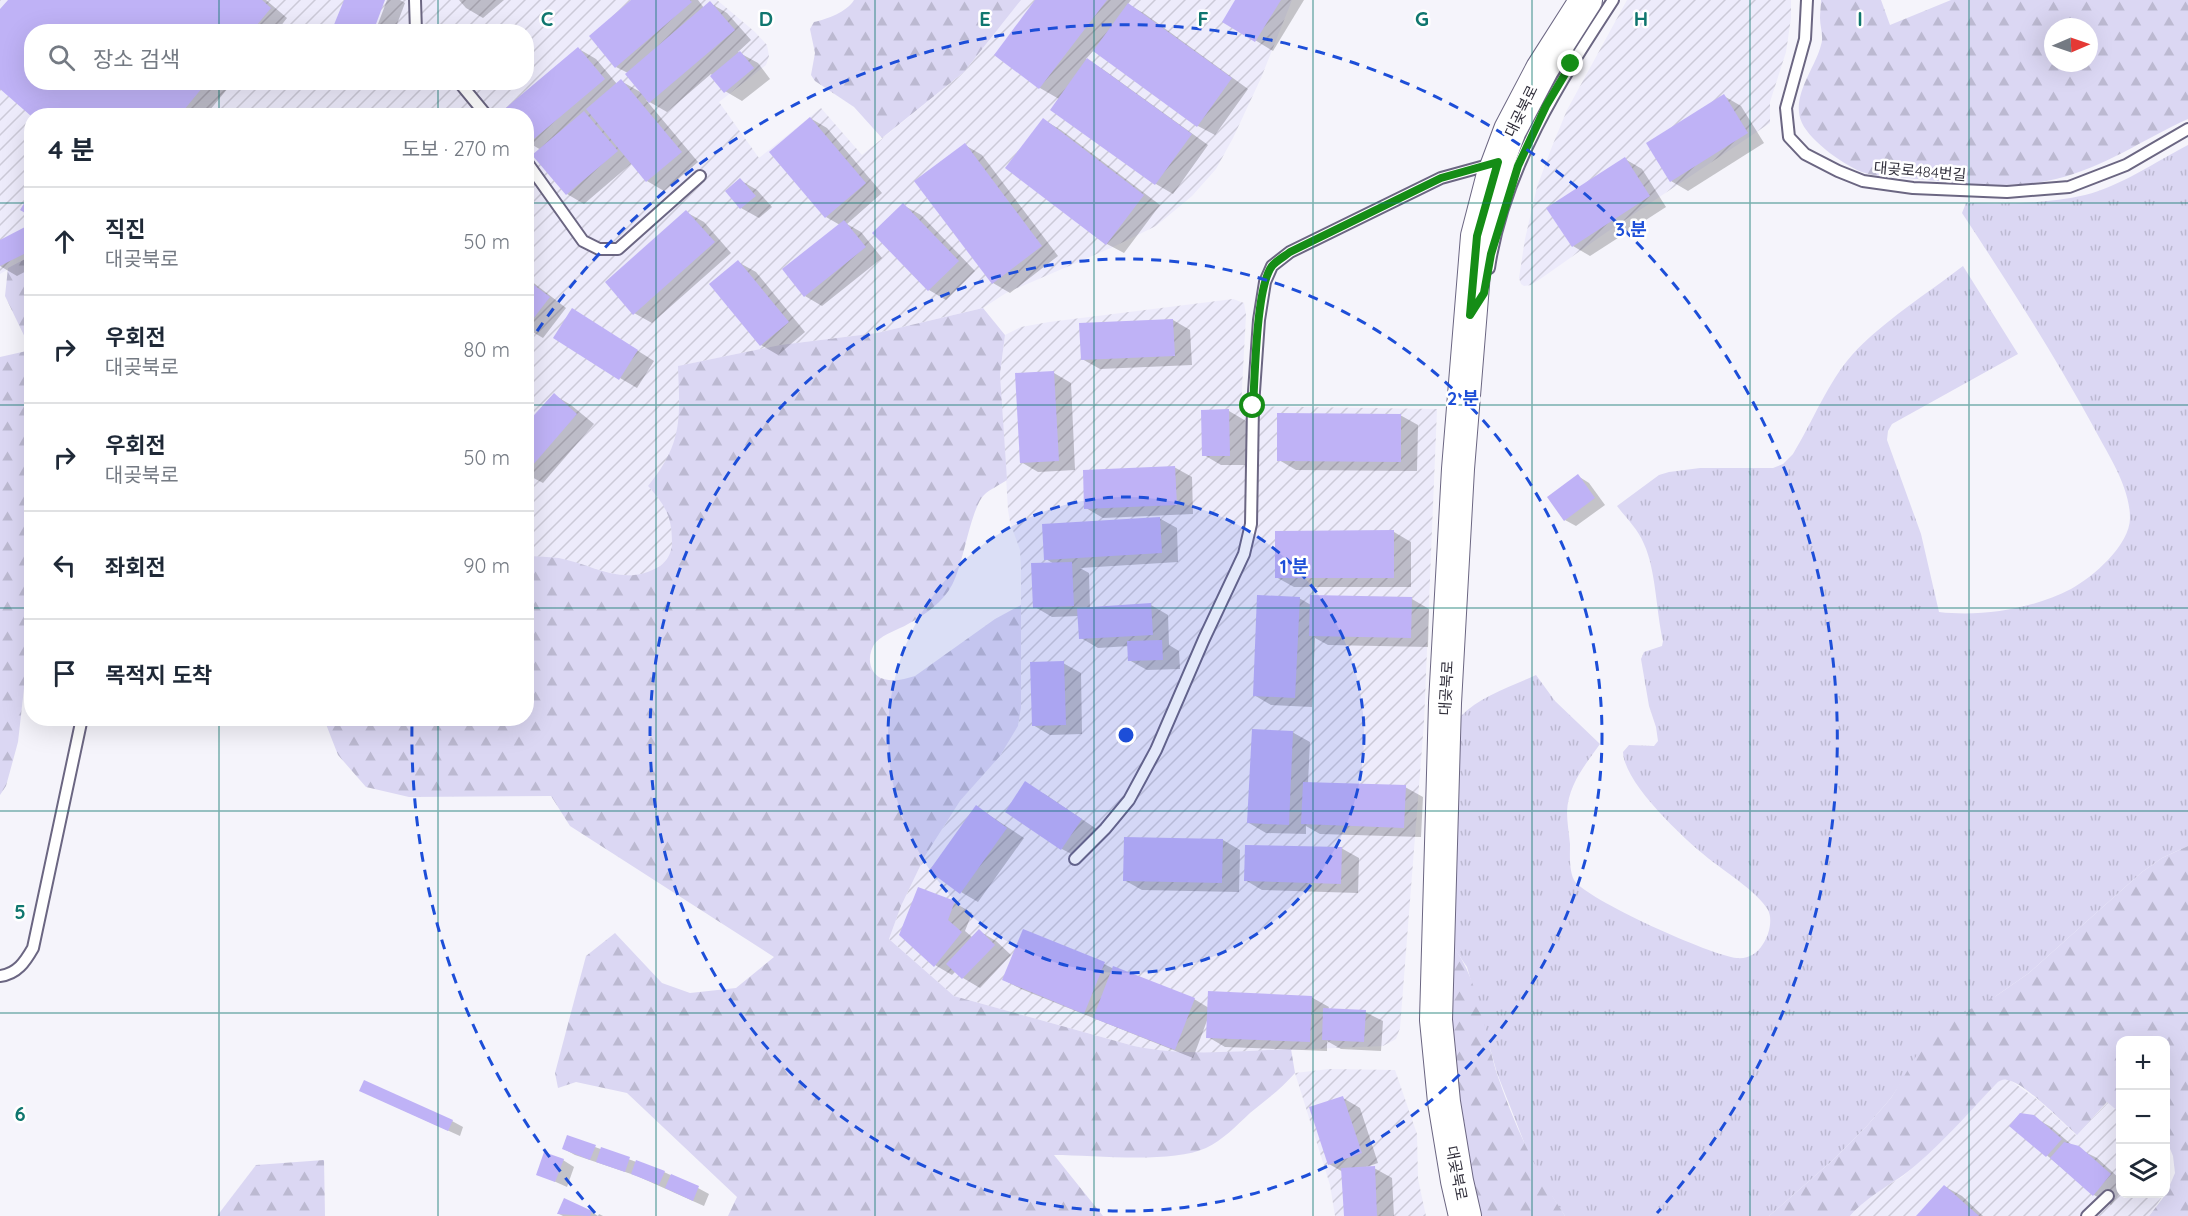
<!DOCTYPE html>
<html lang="ko">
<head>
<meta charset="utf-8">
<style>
  body { margin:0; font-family:Quicksand,"Noto Sans KR",sans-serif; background:#f6f6f7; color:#1f2937 }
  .controls { position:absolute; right:18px; bottom:18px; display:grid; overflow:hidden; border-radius:12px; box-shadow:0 6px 24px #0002 }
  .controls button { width:54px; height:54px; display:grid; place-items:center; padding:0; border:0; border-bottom:2px solid #e0e1e3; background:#fff; color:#1f2937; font:30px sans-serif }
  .compass { position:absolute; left:2044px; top:18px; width:54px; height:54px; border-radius:50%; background:#fff; box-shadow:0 6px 24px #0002; rotate:88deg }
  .stop { position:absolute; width:18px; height:18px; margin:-14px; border:4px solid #158d16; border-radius:50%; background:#fff }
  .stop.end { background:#158d16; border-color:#fff; box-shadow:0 2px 6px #0008 }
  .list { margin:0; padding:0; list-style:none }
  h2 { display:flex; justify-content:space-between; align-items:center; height:78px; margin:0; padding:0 24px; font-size:26px }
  h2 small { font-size:20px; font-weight:400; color:#747a83 }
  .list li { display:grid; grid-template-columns:39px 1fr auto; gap:18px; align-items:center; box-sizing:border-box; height:108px; padding:0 24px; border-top:2px solid #e0e1e3 }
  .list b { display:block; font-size:22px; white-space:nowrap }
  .list p { margin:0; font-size:20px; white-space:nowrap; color:#747a83 }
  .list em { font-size:20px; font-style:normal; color:#747a83 }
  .icon { flex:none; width:33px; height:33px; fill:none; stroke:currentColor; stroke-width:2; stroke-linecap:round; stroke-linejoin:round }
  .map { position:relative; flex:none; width:2188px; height:1216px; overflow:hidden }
  .search { position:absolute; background:#fff; box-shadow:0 6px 24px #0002; left:24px; top:24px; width:510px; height:66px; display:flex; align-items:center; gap:15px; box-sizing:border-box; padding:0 21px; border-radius:24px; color:#747a83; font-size:22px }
  .panel { position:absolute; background:#fff; box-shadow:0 6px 24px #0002; left:24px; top:108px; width:510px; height:618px; border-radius:24px }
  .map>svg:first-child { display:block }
</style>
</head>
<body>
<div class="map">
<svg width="2188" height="1216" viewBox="0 0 2188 1216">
  <defs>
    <pattern id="industrial-furrows" width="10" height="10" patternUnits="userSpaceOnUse" patternTransform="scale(1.5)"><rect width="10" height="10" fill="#edebfb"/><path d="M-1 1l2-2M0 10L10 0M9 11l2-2" fill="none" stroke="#cccad8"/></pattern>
    <pattern id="grass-tufts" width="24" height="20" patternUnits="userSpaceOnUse" patternTransform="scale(1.5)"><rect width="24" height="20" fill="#dbd7f3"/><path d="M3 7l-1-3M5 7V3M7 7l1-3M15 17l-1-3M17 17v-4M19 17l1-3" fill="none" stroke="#bcb9d1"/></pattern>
    <pattern id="forest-firs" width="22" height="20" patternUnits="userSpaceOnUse" patternTransform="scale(1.5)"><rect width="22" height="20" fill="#dbd7f3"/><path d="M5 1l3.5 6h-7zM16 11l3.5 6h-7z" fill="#bcb9d1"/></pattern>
  </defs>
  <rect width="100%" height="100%" fill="#f5f4fb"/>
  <g fill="url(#industrial-furrows)" fill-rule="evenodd">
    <path d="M0,0H717L755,32L767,45L769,56L766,65L719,102L759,158L821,108L862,155L964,72L1021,0H1292L1261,78L1233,138L1216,169L1192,196L1156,226L1113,247L1006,293L983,308L877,333L780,345L679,366L680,418L675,445L662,469L648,486L663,502L672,525V551L663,564L646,574L621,576L559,558L527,556L526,116H32L31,256L0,274ZM32,32H526V82H32Z"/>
    <polygon points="1627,0 1791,0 1791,18 1786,52 1770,102 1770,123 1604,234 1546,275 1531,285 1524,286 1521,284 1519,278 1525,239 1537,187 1551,149 1567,110"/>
    <polygon points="1233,299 1244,303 1246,315 1241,406 1437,409 1424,722 1400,1028 1396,1039 1383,1046 1188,1054 1161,1052 1134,1046 954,996 889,939 901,906 925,856 960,801 1000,756 1018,726 1021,708 1021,567 1020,550 1010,522 1008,510 1000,374 1005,335 1021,327 1049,322"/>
    <polygon points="1329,1069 1395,1070 1417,1134 1418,1179 1426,1216 1335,1216 1330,1185 1295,1073"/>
    <polygon points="2004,1079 2010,1080 2038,1100 2076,1135 2108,1102 2120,1113 2120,1194 2164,1194 2149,1216 1850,1216 1869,1196 1902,1177 1917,1164 1998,1082"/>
  </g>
  <path fill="url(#grass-tufts)" d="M2188,145V846L2162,858L2142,872L2029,973L1996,996L1906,1075L1891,1098L1866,1127L1833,1160L1769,1216H1565L1544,1184L1529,1155L1497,1073L1467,967L1450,942L1460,717C1480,696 1510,687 1536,675L1555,701L1600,744C1585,765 1568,785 1567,812C1567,822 1569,833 1570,844C1570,855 1569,870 1574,880C1585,899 1712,956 1737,958C1748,959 1757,954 1763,944C1769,935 1773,920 1768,910C1758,893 1729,874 1713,862C1687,842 1624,784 1623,752L1629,745L1654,746L1658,741L1656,727L1649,706L1641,659L1644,652L1662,646L1663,641C1656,611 1656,570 1644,544C1638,529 1626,518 1617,506L1659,475L1669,472L1700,468H1773L1783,464L1793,454C1812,423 1828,382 1852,355C1882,322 1928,293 1963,266L2018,354L1892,424L1888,431L1887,440L1921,534L1939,612C1982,617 2032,609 2071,589C2093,577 2130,545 2130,518C2130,486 2107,453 2093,426C2052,351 2008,283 1962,213L1966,203C2006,204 2046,204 2085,195C2121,186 2155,162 2188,145Z"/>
  <g fill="url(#forest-firs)" fill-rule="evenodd">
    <path d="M854,0H1021L964,72L882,138L854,107L815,81L811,75L815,53L810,29L814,22C827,19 847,12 854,0Z"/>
    <path d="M1821,0H1881L1890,25L1951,0H2188V119C2144,139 2103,168 2056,179C2008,191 1954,182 1906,178C1893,176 1877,177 1865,173C1846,167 1811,142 1802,123C1790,97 1815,69 1821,45C1824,37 1820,27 1820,18C1820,12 1821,6 1821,0ZM2053,27H2089V63H2053Z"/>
    <polygon points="31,256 31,626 18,742 6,786 0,795 0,357 31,350 5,296 8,268"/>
    <path d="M983,308L1005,335L1000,374L1007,480C1000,485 990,489 984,495C970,510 964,563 952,585C943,602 925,615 908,624C898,630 885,633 876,642C866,654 868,675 884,679C894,682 905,679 915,676L995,619L1021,605V708L1018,726L1000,756L960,801L925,856L901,906L889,939L954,996L1134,1046C1186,1057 1238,1051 1291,1049L1295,1073C1281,1089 1266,1100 1250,1113C1236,1126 1223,1140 1206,1148C1171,1164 1095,1155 1054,1155L1103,1216H728L737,1197L627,1093L576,1082L558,1088L555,1073L586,956L615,933L662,983L690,993L736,988L774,957L570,826L551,796L409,797L366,787L338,755L324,719L526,718L527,556C537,556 548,557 559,558C595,565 624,588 660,566C667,561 672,552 672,543C672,517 666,506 648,486C683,443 680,419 678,366L780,345L877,333Z"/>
    <path d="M2188,846V1216H2149L2166,1194L2175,1173L2173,1156L2166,1139V1040H2120V1113L2107,1102L2077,1135C2063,1123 2023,1081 2007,1080C2003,1079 2002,1080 1998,1082C1971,1110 1945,1140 1916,1165C1894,1184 1869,1194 1850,1216H1769L1833,1160L1866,1127L1891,1098L1921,1048L1935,1031L1953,1018L1996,996L2029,973L2142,872L2162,858Z"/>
    <path d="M1450,942C1479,978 1483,1027 1496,1071C1513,1122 1535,1171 1565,1216H1466L1441,1069Z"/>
    <polygon points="324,1160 325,1216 217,1216 256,1165"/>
  </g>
  <g fill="#0003">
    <polygon points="10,0 266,0 287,18 276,32 32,32 32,82 233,82 205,116 34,116 0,87 0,11"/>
    <polygon points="387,0 400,0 405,3 394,32 375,32"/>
    <polygon points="459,0 504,0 483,18 466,8"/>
    <polygon points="633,0 698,0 704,8 710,3 727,13 751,40 738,52 758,63 770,79 742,101 725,91 711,74 667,112 646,100 698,162 664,191 647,181 632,163 584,204 567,194 534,155 541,150 526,141 526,116 579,49 596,59 617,84 621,81 642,93 628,73 616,67"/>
    <polygon points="1037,0 1131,0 1128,4 1145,14 1248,89 1215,135 1198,126 1094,50 1086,59 1104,70 1208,145 1173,194 1156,184 1052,109 1059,99 1040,88 996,54"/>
    <polygon points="1237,0 1304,0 1273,51 1224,21"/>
    <polygon points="1724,96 1741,106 1764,143 1688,191 1671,181"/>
    <polygon points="810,118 827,128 882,193 847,224 861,232 882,258 822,306 805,296 840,225 826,217"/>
    <polygon points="1044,120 1061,130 1160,205 1124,253 1107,244"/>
    <polygon points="965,145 982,155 1058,256 1010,293 993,283"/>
    <polygon points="1625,159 1642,169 1666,207 1590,256 1573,246"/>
    <polygon points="740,180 757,190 772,207 759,218 741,208 727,191"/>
    <polygon points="903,205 921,215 975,271 946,300 929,290"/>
    <polygon points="686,212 704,222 731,253 652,323 634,313"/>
    <polygon points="25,229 32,233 32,268 17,276 0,266 0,241"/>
    <polygon points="738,262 756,272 805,332 778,355 761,345"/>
    <polygon points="526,277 566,308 543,338 526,328"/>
    <polygon points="589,320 654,361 637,388 620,378"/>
    <polygon points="1173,320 1190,330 1192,365 1100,369 1082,359"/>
    <polygon points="1054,373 1071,383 1075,470 1038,472 1021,462"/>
    <polygon points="554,395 571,405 594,424 543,483 526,474 526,427"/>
    <polygon points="1229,411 1246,421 1247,465 1221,465 1204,455"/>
    <polygon points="1400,415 1418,425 1417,471 1296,470 1279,460"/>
    <polygon points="1174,467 1192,477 1193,514 1103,518 1086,508"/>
    <polygon points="1578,476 1589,483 1605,505 1576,526 1565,520"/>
    <polygon points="1159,518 1177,528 1178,562 1080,568 1089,573 1090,609 1151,605 1168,615 1169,645 1179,651 1180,669 1147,670 1129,660 1129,646 1098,648 1081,638 1079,616 1052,617 1035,607 1054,564 1046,559"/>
    <polygon points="1394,532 1411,542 1411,587 1294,587 1276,577"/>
    <polygon points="1299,598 1311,605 1412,599 1429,609 1428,647 1328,645 1315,638 1312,707 1271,705 1254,695"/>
    <polygon points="1063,663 1081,673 1082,734 1050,735 1033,725"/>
    <polygon points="1292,732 1310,742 1308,783 1405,787 1423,797 1421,837 1320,834 1306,826 1306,834 1266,833 1249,823"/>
    <polygon points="1043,793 1098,830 1079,858 1062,849"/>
    <polygon points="977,807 1024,838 978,902 961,892"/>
    <polygon points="1223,840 1240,850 1239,892 1142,890 1124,880"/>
    <polygon points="1341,848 1359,858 1358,893 1262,890 1245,880"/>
    <polygon points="919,889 955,903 972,913 965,931 972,937 979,931 996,941 1011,955 980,988 963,978 956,971 952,975 935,965"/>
    <polygon points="1104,964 1114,969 1194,999 1209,1008 1311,997 1329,1007 1328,1010 1365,1012 1383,1021 1381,1051 1341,1049 1327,1041 1327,1051 1225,1047 1208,1037 1208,1018 1193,1058 1021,989 1004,980"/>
    <polygon points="372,1096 452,1121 463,1127 460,1136"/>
    <polygon points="1343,1098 1360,1108 1378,1163 1366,1167 1374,1168 1392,1178 1394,1216 1345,1216 1343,1172 1329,1164"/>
    <polygon points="2033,1117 2051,1127 2073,1146 2097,1158 2120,1179 2120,1193 2111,1205 2094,1195 2011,1125"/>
    <polygon points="595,1147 664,1172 698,1188 709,1194 704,1206 637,1176 575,1155 564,1149"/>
    <polygon points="563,1160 574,1167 567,1187 538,1174"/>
    <polygon points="1944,1186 1962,1196 1983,1216 1919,1216"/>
    <polygon points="592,1212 598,1216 599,1214 603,1216 563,1216 559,1214"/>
  </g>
  <g fill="#bfb2f6">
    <polygon points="8,0 262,0 271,8 251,32 32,32 32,82 207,82 179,116 31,116 0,89 0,9"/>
    <polygon points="344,0 385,0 373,32 331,32"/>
    <polygon points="631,0 690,0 692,2 615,68 589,36"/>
    <polygon points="1035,0 1107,0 1039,89 994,55"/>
    <polygon points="1235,0 1281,0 1255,42 1222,22"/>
    <polygon points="710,1 735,30 649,103 625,74"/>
    <polygon points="1128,3 1232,78 1197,127 1093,51"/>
    <polygon points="578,47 605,79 528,144 526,116 504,116 501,112"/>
    <polygon points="740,51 754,68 724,93 710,76"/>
    <polygon points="1087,58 1192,134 1155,185 1050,110"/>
    <polygon points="621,79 682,152 646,182 586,109"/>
    <polygon points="1724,94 1748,133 1670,182 1646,143"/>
    <polygon points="584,111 618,151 566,195 532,155"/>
    <polygon points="810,117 866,183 825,218 769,152"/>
    <polygon points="1043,118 1144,195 1106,245 1005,168"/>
    <polygon points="965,143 1042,246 992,284 914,181"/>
    <polygon points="1625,157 1650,196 1572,247 1546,208"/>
    <polygon points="740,178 756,196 740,209 725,191"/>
    <polygon points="32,190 32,217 20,210"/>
    <polygon points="903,203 959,261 928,291 872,233"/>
    <polygon points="686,210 715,242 633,315 605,282"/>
    <polygon points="844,220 866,247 804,297 782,269"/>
    <polygon points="25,227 32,240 32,250 0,266 0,240"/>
    <polygon points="738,260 789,322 760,346 709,284"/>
    <polygon points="526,279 550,297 526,328"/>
    <polygon points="572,308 638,350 619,380 553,338"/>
    <polygon points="1173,319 1175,356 1081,360 1079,323"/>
    <polygon points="1054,371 1059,461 1020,463 1015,373"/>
    <polygon points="554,393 577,414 526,473 526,424"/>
    <polygon points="1229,409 1230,456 1202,456 1201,410"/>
    <polygon points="1277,413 1401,414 1401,462 1277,461"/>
    <polygon points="1175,466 1177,505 1084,509 1083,470"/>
    <polygon points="1578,474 1595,498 1564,521 1547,497"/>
    <polygon points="1160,517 1162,553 1044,560 1042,524"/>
    <polygon points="1394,530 1394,578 1275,578 1275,531"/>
    <polygon points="1072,562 1074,606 1033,608 1031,563"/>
    <polygon points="1257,595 1300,597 1295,698 1253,696"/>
    <polygon points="1310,595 1412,597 1411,638 1309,636"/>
    <polygon points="1151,603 1153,635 1079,639 1077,608"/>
    <polygon points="1162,640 1163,660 1128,661 1127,641"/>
    <polygon points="1064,661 1066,725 1032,726 1030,662"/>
    <polygon points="1252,729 1293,731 1289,825 1247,823"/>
    <polygon points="1025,781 1082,819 1061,850 1005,812"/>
    <polygon points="1303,782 1406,785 1404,828 1301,824"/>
    <polygon points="976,805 1007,828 960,894 929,871"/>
    <polygon points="1124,837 1223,839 1222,883 1123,881"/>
    <polygon points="1245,845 1342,847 1341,884 1244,881"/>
    <polygon points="918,887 955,901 948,920 962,932 934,967 899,935"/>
    <polygon points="979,929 995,945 962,979 946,964"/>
    <polygon points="1023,929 1105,962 1084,1014 1002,980"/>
    <polygon points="1113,966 1195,998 1175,1050 1093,1018"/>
    <polygon points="1208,991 1312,996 1310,1042 1206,1038"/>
    <polygon points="1323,1008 1366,1010 1364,1042 1322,1040"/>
    <polygon points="364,1080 453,1120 448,1131 359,1091"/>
    <polygon points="1343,1096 1362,1153 1328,1165 1309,1107"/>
    <polygon points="2020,1113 2034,1115 2062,1139 2046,1157 2009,1126"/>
    <polygon points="567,1135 596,1145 590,1160 562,1149"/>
    <polygon points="2064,1142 2079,1146 2111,1174 2093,1196 2050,1158"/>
    <polygon points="601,1147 630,1157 625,1172 596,1162"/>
    <polygon points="544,1152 564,1159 555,1182 536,1175"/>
    <polygon points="636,1160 665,1171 659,1185 631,1174"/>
    <polygon points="1375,1166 1377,1216 1344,1216 1341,1168"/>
    <polygon points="671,1174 699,1186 693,1201 665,1188"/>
    <polygon points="1944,1185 1979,1216 1916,1216"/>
    <polygon points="564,1198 592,1211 590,1216 557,1214"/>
  </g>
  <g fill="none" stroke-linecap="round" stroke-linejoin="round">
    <g stroke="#6b6682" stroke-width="14">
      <g id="lane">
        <polyline points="415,0 416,32"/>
        <polyline points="1807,0 1805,39 1786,108 1789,137 1805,154 1838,171 1863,181 1913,188 2007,192 2069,187 2126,165 2188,129"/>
        <polyline points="459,82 487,116"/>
        <polyline points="526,161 583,241 599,249 618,249 700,176"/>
        <path d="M1489,268C1504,168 1559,83 1613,0"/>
        <polyline points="1075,859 1105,829 1129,800 1156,750 1204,639 1244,554 1251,524 1253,406 1259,320 1265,282 1272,266 1290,252 1441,178 1492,164"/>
        <path d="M0,976C17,974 25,962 33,948L82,718"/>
        <polyline points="2087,1216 2108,1196"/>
      </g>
    </g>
    <g stroke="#6b6682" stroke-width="34">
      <polyline id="secondary" points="1465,1216 1457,1181 1444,1102 1436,1020 1445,703 1458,469 1477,236 1492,178 1510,130 1542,69 1586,0"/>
    </g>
    <use href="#lane" stroke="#fff" stroke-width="10"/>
    <use href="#secondary" stroke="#fff" stroke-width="32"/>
  </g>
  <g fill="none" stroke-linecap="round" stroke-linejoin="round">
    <path stroke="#158d16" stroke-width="8" d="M1253,406C1255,377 1256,287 1272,266C1276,261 1285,256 1290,252L1441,178L1498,162L1477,236L1470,315L1484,293L1491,254L1518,166L1546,106L1571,64"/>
  </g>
  <path fill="none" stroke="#0f766e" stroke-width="1.5" stroke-opacity="0.55" d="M219,0V32M438,0V32M656,0V1216M875,0V1216M1094,0V1216M1313,0V1216M1532,0V1216M1750,0V1216M1969,0V1216M219,82V116M438,82V116M0,203H32M526,203H2188M0,405H32M526,405H2188M0,608H32M526,608H2188M219,718V1216M438,718V1216M0,811H2188M0,1013H2188"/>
  <circle cx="1126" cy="735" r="238" fill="#1d4ed8" fill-opacity=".12"/>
  <g fill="none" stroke="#1d4ed8" stroke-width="3" stroke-dasharray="10 8">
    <circle cx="1126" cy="735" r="238"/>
    <circle cx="1126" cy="735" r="476"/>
    <path d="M595 1213A714 714 0 0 1 412 723M527 346A714 714 0 1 1 1657 1213"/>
  </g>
  <g text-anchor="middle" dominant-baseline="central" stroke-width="5" stroke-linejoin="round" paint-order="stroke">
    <g font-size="15" fill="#312f3b" stroke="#fff">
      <text transform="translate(1521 111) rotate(-64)">대곶북로</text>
      <text transform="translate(1920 171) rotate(5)">대곶로484번길</text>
      <text transform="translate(1446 688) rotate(-87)">대곶북로</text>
      <text transform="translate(1457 1173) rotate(79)">대곶북로</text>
    </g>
  </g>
  <g font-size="20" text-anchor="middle" font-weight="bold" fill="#0f766e" stroke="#fff" stroke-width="5" stroke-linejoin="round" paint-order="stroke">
    <text x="547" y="26">C</text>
    <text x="766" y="26">D</text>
    <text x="985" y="26">E</text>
    <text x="1203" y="26">F</text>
    <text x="1422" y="26">G</text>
    <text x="1641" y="26">H</text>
    <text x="1860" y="26">I</text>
    <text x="20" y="919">5</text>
    <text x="20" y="1121">6</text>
  </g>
  <circle cx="1126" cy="735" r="9" fill="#1d4ed8" stroke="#fff" stroke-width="3"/>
  <g font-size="18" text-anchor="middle" font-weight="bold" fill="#1d4ed8" stroke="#fff" stroke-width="5" stroke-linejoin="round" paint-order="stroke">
    <text x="1631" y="236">3 분</text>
    <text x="1463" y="405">2 분</text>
    <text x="1294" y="573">1 분</text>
  </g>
</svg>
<div class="controls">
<button>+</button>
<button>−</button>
<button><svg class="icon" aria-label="layers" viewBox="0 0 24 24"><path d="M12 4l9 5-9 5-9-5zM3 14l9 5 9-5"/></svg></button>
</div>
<svg class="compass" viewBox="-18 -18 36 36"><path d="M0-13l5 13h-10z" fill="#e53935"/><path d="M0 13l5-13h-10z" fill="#747a83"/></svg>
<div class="stop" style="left:1253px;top:406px"></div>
<div class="stop end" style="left:1571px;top:64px"></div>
<div class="search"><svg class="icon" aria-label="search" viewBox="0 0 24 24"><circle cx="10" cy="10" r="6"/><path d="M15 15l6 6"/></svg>장소 검색</div>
<section class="panel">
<h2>4 분<small>도보 · 270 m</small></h2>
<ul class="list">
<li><svg class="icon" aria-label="ahead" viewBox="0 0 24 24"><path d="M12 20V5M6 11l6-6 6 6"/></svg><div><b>직진</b><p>대곶북로</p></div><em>50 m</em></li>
<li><svg class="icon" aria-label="right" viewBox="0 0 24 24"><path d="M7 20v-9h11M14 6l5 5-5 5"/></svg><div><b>우회전</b><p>대곶북로</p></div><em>80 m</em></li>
<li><svg class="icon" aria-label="right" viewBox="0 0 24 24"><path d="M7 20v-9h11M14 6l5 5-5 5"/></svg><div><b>우회전</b><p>대곶북로</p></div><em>50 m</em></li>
<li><svg class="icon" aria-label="left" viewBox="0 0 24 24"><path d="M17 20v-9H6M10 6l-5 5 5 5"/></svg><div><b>좌회전</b></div><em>90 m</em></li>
<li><svg class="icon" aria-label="arrive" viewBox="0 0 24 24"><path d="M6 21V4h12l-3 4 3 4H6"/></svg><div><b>목적지 도착</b></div></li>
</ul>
</section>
</div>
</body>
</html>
